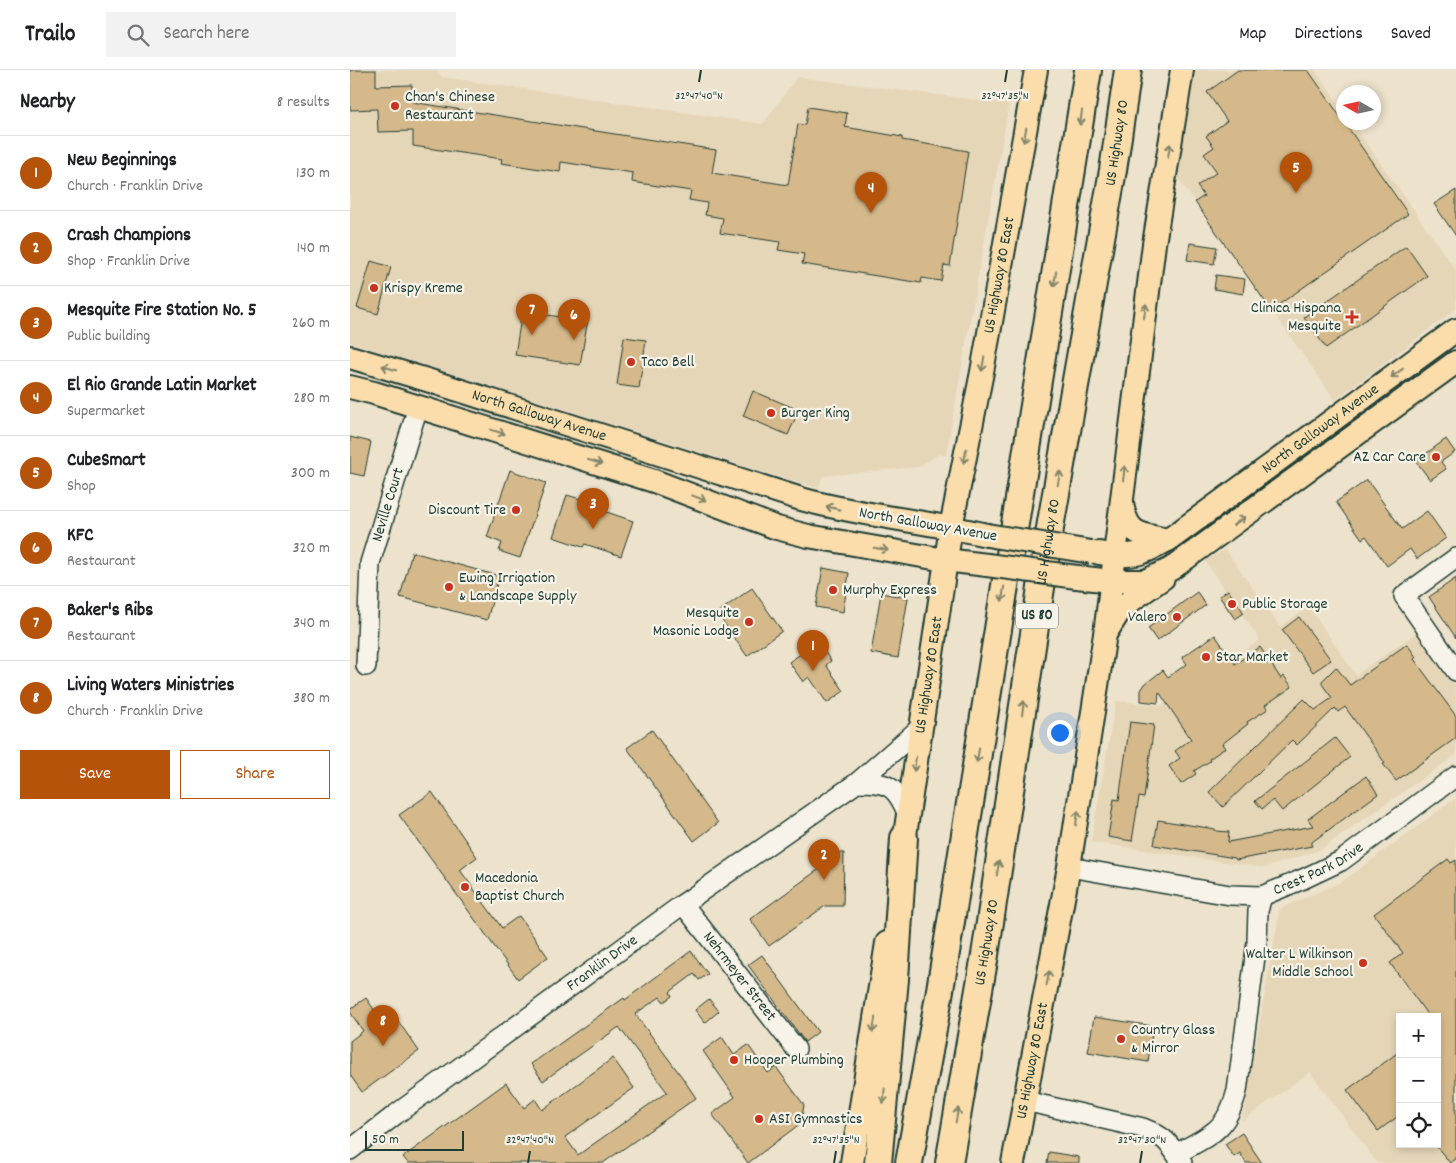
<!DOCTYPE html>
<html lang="en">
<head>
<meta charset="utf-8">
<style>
  body { margin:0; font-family:Dekko,sans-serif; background:#f2f2f2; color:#202124 }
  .controls { position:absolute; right:15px; bottom:15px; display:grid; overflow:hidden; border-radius:0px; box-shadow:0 2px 8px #0003 }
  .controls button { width:45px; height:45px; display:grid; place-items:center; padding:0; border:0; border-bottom:1px solid #e0e0e0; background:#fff; color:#202124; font:25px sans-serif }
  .compass { position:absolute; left:986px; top:15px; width:45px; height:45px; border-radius:50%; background:#fff; box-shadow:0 2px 8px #0003; rotate:279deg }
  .scale { position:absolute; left:15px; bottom:12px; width:99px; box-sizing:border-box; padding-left:5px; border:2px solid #1f3d34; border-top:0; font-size:14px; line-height:18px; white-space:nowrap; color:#1f3d34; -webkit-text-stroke:4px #f7f3e8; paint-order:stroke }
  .you { position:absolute; left:709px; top:662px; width:18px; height:18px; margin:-12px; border:4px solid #fff; border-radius:50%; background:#1a73e8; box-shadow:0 0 0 8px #1a73e833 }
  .badge { display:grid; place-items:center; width:32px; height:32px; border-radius:50%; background:#b45309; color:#fff; font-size:16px; font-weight:700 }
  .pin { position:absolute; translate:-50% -41px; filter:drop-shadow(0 1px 2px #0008) }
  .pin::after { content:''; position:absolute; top:26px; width:18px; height:15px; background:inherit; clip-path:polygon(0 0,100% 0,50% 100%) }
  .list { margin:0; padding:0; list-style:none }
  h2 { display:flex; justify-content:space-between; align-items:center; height:65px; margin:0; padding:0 20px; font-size:21px }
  h2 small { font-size:16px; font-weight:400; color:#757577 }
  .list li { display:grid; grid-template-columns:32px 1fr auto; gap:15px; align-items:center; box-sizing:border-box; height:75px; padding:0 20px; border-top:1px solid #e0e0e0 }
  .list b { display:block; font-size:19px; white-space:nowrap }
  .list p { margin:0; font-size:16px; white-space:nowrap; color:#757577 }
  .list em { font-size:16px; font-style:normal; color:#757577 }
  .actions { display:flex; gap:10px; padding:15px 20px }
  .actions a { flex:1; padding:11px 0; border:1px solid #b45309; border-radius:0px; text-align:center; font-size:18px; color:#b45309 }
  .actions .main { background:#b45309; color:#fff }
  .icon { flex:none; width:28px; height:28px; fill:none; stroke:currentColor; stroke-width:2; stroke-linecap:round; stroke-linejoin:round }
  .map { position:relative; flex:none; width:1106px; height:1093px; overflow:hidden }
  header { display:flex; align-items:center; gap:30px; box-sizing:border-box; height:70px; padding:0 25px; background:#fff; border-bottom:1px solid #e0e0e0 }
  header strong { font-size:24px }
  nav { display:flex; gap:28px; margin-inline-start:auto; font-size:18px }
  .search { width:350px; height:45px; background:#f2f2f2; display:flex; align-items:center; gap:12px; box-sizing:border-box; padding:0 18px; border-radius:0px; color:#757577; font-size:19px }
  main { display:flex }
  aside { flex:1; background:#fff }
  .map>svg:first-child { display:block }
</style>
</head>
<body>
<header>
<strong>Trailo</strong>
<div class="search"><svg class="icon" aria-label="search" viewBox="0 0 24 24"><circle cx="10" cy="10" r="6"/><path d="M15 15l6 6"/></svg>Search here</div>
<nav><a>Map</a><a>Directions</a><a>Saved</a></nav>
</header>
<main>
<aside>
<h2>Nearby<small>8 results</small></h2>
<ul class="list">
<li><span class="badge">1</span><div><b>New Beginnings</b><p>Church · Franklin Drive</p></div><em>130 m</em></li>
<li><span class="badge">2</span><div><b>Crash Champions</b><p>Shop · Franklin Drive</p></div><em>140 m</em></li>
<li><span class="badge">3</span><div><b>Mesquite Fire Station No. 5</b><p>Public building</p></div><em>260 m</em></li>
<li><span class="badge">4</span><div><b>El Rio Grande Latin Market</b><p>Supermarket</p></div><em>280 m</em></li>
<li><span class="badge">5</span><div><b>CubeSmart</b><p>Shop</p></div><em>300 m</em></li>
<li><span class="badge">6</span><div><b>KFC</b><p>Restaurant</p></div><em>320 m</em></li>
<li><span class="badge">7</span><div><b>Baker's Ribs</b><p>Restaurant</p></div><em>340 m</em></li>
<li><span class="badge">8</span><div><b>Living Waters Ministries</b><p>Church · Franklin Drive</p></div><em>380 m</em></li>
</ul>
<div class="actions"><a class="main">Save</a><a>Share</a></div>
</aside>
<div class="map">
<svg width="1106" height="1093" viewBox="0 0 1106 1093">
  <rect width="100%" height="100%" fill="#ede2cc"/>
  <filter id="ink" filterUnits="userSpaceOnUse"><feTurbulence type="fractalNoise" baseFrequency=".02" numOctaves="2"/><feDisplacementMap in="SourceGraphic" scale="10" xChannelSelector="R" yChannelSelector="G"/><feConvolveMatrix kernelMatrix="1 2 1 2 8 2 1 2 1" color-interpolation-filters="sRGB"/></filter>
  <g filter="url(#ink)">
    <g fill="#e6d6b8" fill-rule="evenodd">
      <polygon points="0,0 87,0 92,7 413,54 447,7 659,34 596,385 588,384 569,397 472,406 469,418 436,409 0,272"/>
      <polygon points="845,0 965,0 993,40 994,52 1002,53 1106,200 1106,239 985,330 828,108"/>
      <polygon points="875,479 930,557 959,537 1006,605 1067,562 1106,616 1106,685 970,780 914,798 741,772 766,631 811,636 910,570 855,491"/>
      <path d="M1106,728V1093H1027L960,1002L892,1051L930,839L993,811ZM1050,947H1087V1074H1050Z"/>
    </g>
    <g fill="#d6b98a" stroke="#1f3d34">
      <polygon points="0,0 26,0 26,16 62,15 62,32 366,80 362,103 438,115 448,54 455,55 458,37 497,43 495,57 552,67 552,70 618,81 600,196 594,195 591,211 572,208 571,213 452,194 454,184 428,180 430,172 370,163 373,148 355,145 357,133 339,130 341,121 282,112 283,103 211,92 210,102 151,93 152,89 63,76 63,61 28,62 27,39 0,40"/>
      <polygon points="888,0 958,0 1058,144 921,240 845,132 854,126 847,116 867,102 854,84 864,77 856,66 877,51 857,22"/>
      <polygon points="1106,120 1106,166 1084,134"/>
      <polygon points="840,173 867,177 864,194 837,190"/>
      <polygon points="1056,176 1077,206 976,278 954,247"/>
      <polygon points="21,191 41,197 28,244 7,238"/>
      <polygon points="866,205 895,209 893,224 864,219"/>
      <polygon points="172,241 217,248 217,246 238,249 230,295 165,285"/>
      <polygon points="274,267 296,270 289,318 267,315"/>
      <polygon points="403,321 449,340 438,365 393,346"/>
      <polygon points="0,367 21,372 14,406 0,403"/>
      <polygon points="1096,369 1105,382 1091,392 1096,399 1080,410 1066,391"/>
      <polygon points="160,400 196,413 170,488 149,481 152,473 137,467"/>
      <polygon points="1017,410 1052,459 1077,441 1096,468 1067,489 1060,479 1037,496 1016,466 1012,469 986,432"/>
      <polygon points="217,425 247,434 245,438 283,451 271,486 235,474 233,477 203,467"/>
      <polygon points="62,482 149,506 137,550 50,527"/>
      <polygon points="473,498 499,503 493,542 466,537"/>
      <polygon points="1106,508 1106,568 1079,527"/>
      <polygon points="402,518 432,561 397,586 367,543"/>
      <polygon points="878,520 894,543 885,549 869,526"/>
      <polygon points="847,522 856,535 807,571 798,558"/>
      <polygon points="531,523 558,528 548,588 521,583"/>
      <polygon points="949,547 981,590 963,602 932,560"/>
      <polygon points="865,565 885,594 910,577 931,609 934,606 942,617 915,635 918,639 897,652 898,654 872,674 875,678 859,689 860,691 844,701 846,704 831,714 819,696 830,688 825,681 841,669 809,622 808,633 791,631 791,620 795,614 813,600 818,607 837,594 832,587"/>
      <polygon points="468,572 481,591 476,595 494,621 477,633 459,607 453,612 439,592"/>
      <polygon points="1057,574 1066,587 1064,589 1106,646 1106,668 1046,711 1033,694 1035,693 995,637 988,642 985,638 947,675 942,670 873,737 859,722 954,629 965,640 982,628 972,614 972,611 986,597 1000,615"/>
      <polygon points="780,652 804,655 794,728 789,727 782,771 758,767 764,729 769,730"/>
      <polygon points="302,660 368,753 344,771 277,678"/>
      <polygon points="985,668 1000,687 932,741 923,730 912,739 905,731"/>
      <polygon points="1016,706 1028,724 962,772 962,776 886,790 885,788 804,775 808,750 865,759 866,761 879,762 878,772 963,756 958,749"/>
      <polygon points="82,722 127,787 110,800 152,858 169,846 198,887 168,909 49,745"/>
      <polygon points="483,783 494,783 493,836 475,836 419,876 400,849 483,789"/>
      <polygon points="1098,789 1101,793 1106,790 1106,1089 1100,1093 1087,1077 1087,947 1079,947 1040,893 1053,883 1024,844"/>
      <polygon points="341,881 358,904 349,910 344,904 320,922 322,926 314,932 310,927 285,944 332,1007 346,1028 253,1093 58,1093 53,1087 156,1013 174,1038 185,1029 192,1040 263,988 284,1018 215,1067 228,1085 317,1022 269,957 193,1011 181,994 274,928 275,930"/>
      <polygon points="412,885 468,962 455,972 398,895"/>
      <polygon points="16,928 30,948 41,941 69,981 12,1022 0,1005 0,971 13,961 0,942 0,939"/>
      <polygon points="359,929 369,941 355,953 345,940"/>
      <polygon points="744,947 803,956 798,992 738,982"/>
      <polygon points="372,967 384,985 398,975 418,1003 426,997 454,1035 451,1053 398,1093 362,1044 385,1027 353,981"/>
      <polygon points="1050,981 1050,1045 1028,1061 997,1020"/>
      <polygon points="892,1063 912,1093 896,1093 890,1083 884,1087 875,1074"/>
      <polygon points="699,1082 729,1087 729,1093 697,1093"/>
    </g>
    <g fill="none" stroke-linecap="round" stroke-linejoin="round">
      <g stroke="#1f3d34" stroke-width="22">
        <g id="minor">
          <polyline points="1106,488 1054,526 1106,601"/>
          <path id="s1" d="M16,596L20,493L68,337"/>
          <path d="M508,712C539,712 546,716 558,745"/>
          <path id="s2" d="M719,797L880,825L912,826L953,809L991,791L1106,706"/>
          <path id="s3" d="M333,834L446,979"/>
          <path d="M675,1031L793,1058C816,1067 819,1073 832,1093"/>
          <path id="s4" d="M0,1080L45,1045L333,834L508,712L570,658"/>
          <path d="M826,1084C860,1065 876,1062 887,1021L907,872L908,841L912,826"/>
        </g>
      </g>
      <g stroke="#1f3d34" stroke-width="26">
        <g id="major">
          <path id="s5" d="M0,287L77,310L451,429C512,446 575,451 637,465"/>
          <polyline points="0,317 24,323 304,411 427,458 458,466 595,490 637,495"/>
          <path d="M772,433C777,465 789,464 818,470"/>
          <path id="s6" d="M749,483C784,489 794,484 824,466L1106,260"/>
          <polyline points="727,507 761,511 795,511 821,499 1106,292"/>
          <polyline points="757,561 772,537 813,508"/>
          <path id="s7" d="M552,785L601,457L632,302L686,0"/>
          <polyline points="502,1093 537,873"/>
          <path id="s8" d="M663,1093L719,797L755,564L804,174L832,0"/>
        </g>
      </g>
      <g stroke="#1f3d34" stroke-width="30">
        <g id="highway">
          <polyline points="528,1093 545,909 554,768"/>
          <polyline points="559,1093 589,926 738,0"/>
          <path id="s9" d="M599,1093L635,885L701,452L763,100L778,0"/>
        </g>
      </g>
      <use href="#minor" stroke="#f7f3e8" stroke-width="19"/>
      <use href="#major" stroke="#fbddab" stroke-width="22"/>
      <use href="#highway" stroke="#fbddab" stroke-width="26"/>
      <g stroke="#1f3d34" stroke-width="26" stroke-linecap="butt">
        <g id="major-bridge">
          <polyline points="637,465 741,482"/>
          <polyline points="637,495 727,507"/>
        </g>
      </g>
      <use href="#major-bridge" stroke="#fbddab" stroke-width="22"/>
    </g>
    <defs><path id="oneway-shaft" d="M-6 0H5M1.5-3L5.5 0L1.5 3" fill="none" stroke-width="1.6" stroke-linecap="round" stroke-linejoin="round" transform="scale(1.25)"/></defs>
    <g stroke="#82856a">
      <use href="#oneway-shaft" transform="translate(731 48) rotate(98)"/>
      <use href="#oneway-shaft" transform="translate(675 65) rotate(100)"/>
      <use href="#oneway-shaft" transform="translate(819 81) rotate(-81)"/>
      <use href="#oneway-shaft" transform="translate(705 209) rotate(99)"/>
      <use href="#oneway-shaft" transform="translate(795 241) rotate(-82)"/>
      <use href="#oneway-shaft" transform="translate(633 294) rotate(100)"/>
      <use href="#oneway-shaft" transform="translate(39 298) rotate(-163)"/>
      <use href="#oneway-shaft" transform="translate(1047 303) rotate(144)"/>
      <use href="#oneway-shaft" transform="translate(148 362) rotate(17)"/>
      <use href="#oneway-shaft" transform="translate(615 386) rotate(101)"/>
      <use href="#oneway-shaft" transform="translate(245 392) rotate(17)"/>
      <use href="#oneway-shaft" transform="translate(774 403) rotate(-83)"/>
      <use href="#oneway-shaft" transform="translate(709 408) rotate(-80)"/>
      <use href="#oneway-shaft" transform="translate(349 428) rotate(21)"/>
      <use href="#oneway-shaft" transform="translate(483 438) rotate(-167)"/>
      <use href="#oneway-shaft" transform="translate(889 451) rotate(-36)"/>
      <use href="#oneway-shaft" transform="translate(531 479) rotate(10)"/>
      <use href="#oneway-shaft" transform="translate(653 524) rotate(99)"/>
      <use href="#oneway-shaft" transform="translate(673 638) rotate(-82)"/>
      <use href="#oneway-shaft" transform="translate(628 685) rotate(99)"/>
      <use href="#oneway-shaft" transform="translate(565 694) rotate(98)"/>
      <use href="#oneway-shaft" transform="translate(727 748) rotate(-81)"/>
      <use href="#oneway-shaft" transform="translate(648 798) rotate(-81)"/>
      <use href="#oneway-shaft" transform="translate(698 908) rotate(-79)"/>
      <use href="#oneway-shaft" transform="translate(524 955) rotate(99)"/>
      <use href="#oneway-shaft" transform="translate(534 1026) rotate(95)"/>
      <use href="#oneway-shaft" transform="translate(607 1045) rotate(-80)"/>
    </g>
  </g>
  <path fill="none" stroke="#1f3d34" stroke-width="2" d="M349,12L351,0M655,12L657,0M178,1093L180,1081M484,1093L486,1081M790,1093L792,1081"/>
  <g fill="#c8321e" stroke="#f7f3e8" stroke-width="2">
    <circle cx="45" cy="36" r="5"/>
    <circle cx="24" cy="218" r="5"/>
    <path d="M999.5 239.5h5v5h5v5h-5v5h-5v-5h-5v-5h5z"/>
    <circle cx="281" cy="292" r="5"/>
    <circle cx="421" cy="343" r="5"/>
    <circle cx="1086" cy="387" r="5"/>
    <circle cx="166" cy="440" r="5"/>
    <circle cx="99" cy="517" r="5"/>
    <circle cx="483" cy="520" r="5"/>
    <circle cx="882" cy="534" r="5"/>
    <circle cx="827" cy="547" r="5"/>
    <circle cx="399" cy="552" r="5"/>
    <circle cx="856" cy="587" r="5"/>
    <circle cx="115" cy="817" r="5"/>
    <circle cx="1013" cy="893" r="5"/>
    <circle cx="771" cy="969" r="5"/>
    <circle cx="384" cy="990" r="5"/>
    <circle cx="409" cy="1049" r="5"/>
  </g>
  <g text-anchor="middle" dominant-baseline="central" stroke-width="4.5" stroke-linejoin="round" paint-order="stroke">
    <rect fill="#f7f3e8" stroke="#60746a" stroke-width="1" x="666" y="533.5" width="42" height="25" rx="4"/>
    <g font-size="15" font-weight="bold" fill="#1f3d34">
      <text x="687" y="546">US 80</text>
    </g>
    <g font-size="16" fill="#1f3d34" stroke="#f7f3e8" text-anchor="start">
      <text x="55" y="27">Chan's Chinese<tspan x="55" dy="18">Restaurant</tspan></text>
      <text x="34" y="218">Krispy Kreme</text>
      <text x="991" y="238" text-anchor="end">Clinica Hispana<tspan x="991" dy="18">Mesquite</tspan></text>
      <text x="291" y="292">Taco Bell</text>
      <text x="431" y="343">Burger King</text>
      <text x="1076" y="387" text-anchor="end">AZ Car Care</text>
      <text x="156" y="440" text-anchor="end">Discount Tire</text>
      <text x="109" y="508">Ewing Irrigation<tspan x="109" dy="18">&amp; Landscape Supply</tspan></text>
      <text x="493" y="520">Murphy Express</text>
      <text x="892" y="534">Public Storage</text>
      <text x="389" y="543" text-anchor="end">Mesquite<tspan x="389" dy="18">Masonic Lodge</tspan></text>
      <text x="817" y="547" text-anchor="end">Valero</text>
      <text x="866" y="587">Star Market</text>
      <text x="125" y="808">Macedonia<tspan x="125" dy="18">Baptist Church</tspan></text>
      <text x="1003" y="884" text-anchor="end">Walter L Wilkinson<tspan x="1003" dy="18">Middle School</tspan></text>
      <text x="781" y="960">Country Glass<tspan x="781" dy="18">&amp; Mirror</tspan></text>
      <text x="394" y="990">Hooper Plumbing</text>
      <text x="419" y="1049">ASI Gymnastics</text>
    </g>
    <g font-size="16" fill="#1f3d34" stroke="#f7f3e8">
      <text stroke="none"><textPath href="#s9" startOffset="1034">US Highway 80</textPath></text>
      <text stroke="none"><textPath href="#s7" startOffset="588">US Highway 80 East</textPath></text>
      <text stroke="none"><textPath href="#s5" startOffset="198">North Galloway Avenue</textPath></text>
      <text stroke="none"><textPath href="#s6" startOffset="261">North Galloway Avenue</textPath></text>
      <text stroke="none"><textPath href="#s1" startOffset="164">Neville Court</textPath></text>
      <text transform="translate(578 455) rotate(10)">North Galloway Avenue</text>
      <text stroke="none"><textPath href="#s9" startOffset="629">US Highway 80</textPath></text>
      <text stroke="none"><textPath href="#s7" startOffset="182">US Highway 80 East</textPath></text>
      <text stroke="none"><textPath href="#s2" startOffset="258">Crest Park Drive</textPath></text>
      <text stroke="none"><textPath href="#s9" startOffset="224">US Highway 80</textPath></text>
      <text stroke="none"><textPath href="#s4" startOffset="314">Franklin Drive</textPath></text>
      <text stroke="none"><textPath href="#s3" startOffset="92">Nehrmeyer Street</textPath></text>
      <text stroke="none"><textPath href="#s8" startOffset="104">US Highway 80 East</textPath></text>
    </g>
  </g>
  <g font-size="12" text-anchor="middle" fill="#1f3d34" stroke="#f7f3e8" stroke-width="4.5" stroke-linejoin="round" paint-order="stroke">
    <text x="349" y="29">32°47'40"N</text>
    <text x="655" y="29">32°47'35"N</text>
    <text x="180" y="1073">32°47'40"N</text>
    <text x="486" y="1073">32°47'35"N</text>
    <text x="792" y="1073">32°47'30"N</text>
  </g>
</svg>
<div class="controls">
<button>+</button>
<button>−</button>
<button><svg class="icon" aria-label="locate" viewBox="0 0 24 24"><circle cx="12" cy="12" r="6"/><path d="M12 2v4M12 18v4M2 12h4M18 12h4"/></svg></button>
</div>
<svg class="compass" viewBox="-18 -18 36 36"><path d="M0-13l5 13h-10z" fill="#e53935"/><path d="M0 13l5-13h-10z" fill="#757577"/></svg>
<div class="scale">50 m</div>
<div class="you"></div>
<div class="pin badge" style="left:463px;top:601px">1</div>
<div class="pin badge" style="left:474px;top:810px">2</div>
<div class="pin badge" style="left:243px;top:459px">3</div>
<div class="pin badge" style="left:521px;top:143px">4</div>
<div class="pin badge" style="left:946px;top:123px">5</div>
<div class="pin badge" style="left:224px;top:270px">6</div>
<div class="pin badge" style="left:182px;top:265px">7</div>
<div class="pin badge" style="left:33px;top:976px">8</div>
</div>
</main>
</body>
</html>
